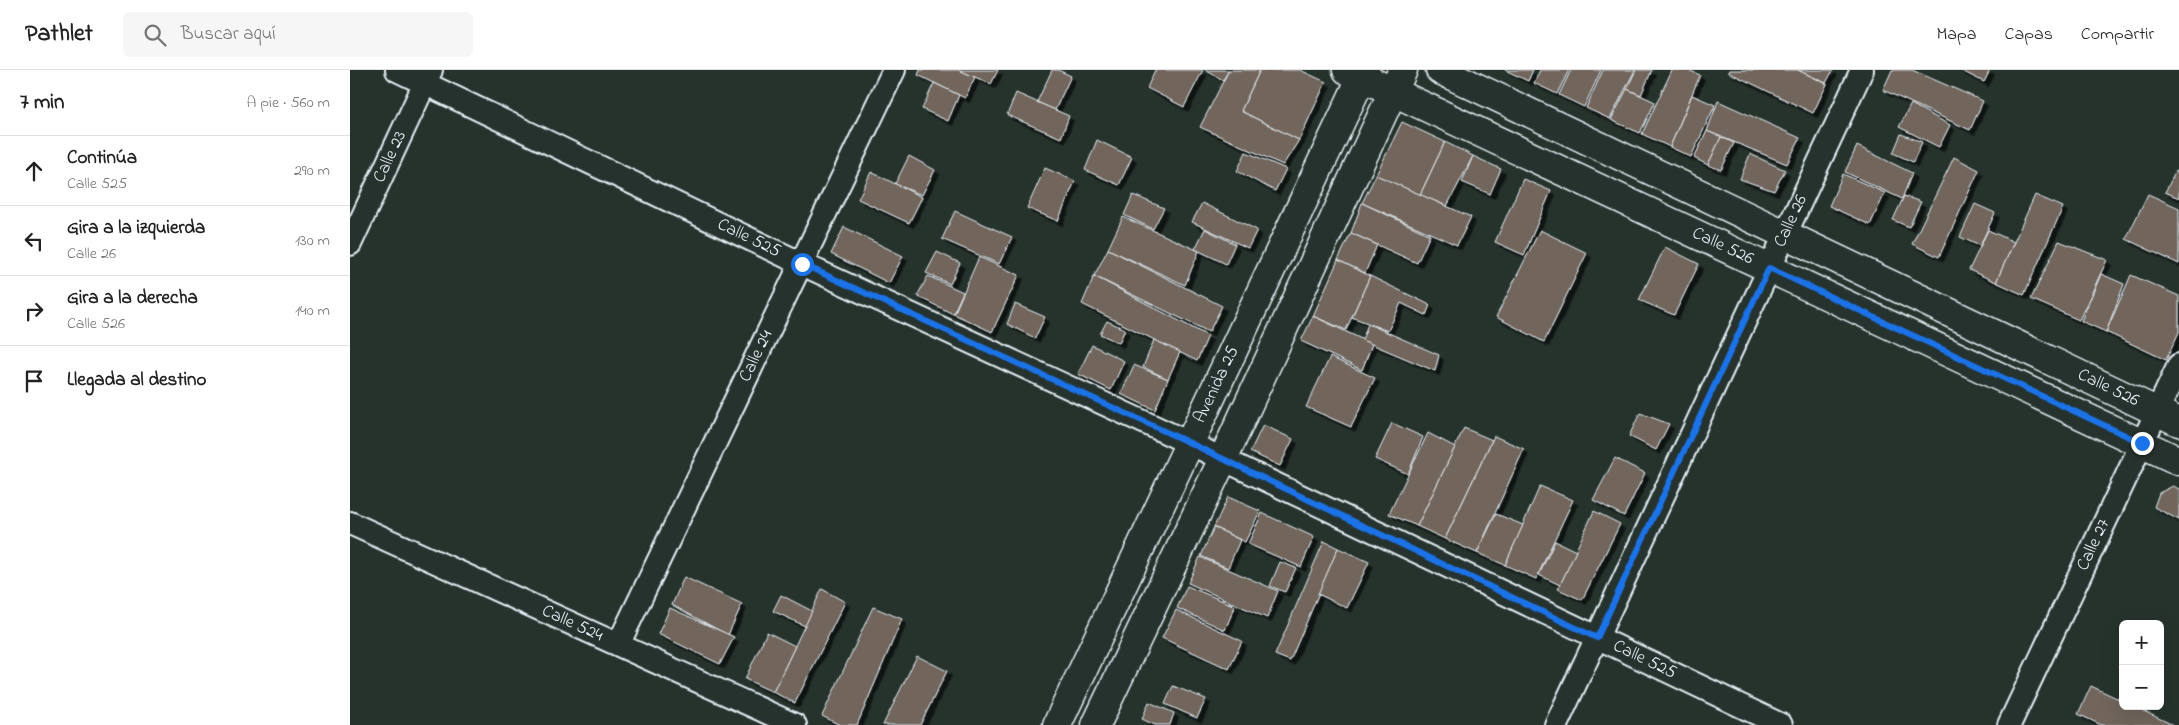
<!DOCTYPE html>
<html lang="es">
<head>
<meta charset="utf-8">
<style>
  body { margin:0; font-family:"Indie Flower",sans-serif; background:#f6f6f6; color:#222 }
  .controls { position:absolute; right:15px; bottom:15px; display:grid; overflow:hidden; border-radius:8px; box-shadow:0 5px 20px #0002 }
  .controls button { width:45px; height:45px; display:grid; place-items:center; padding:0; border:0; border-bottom:1px solid #e0e0e0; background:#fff; color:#222; font:25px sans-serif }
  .stop { position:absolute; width:15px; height:15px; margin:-11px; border:4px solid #1a73e8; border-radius:50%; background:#fff }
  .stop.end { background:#1a73e8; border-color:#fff; box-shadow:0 1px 5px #0008 }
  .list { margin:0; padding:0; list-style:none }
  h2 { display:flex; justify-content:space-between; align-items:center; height:65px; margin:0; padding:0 20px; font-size:21px }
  h2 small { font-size:16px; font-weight:400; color:#767676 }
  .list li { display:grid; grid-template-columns:32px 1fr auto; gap:15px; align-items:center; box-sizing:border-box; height:70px; padding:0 20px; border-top:1px solid #e0e0e0 }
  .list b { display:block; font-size:19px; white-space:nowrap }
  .list p { margin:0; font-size:16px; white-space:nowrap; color:#767676 }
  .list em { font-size:16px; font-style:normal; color:#767676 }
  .icon { flex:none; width:28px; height:28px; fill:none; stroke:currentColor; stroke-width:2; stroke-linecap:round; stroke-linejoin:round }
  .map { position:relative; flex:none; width:1829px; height:655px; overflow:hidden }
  header { display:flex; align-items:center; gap:30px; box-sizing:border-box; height:70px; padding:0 25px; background:#fff; border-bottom:1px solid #e0e0e0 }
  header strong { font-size:24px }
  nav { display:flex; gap:28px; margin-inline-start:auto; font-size:18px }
  .search { width:350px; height:45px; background:#f6f6f6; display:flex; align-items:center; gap:12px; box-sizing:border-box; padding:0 18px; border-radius:8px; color:#767676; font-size:19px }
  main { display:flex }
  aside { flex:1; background:#fff }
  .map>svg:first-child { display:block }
</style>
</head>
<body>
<header>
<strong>Pathlet</strong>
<div class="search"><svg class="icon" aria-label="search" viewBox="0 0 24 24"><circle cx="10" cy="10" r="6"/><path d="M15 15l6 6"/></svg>Buscar aquí</div>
<nav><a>Mapa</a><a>Capas</a><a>Compartir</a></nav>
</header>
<main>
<aside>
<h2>7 min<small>A pie · 560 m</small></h2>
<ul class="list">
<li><svg class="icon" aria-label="ahead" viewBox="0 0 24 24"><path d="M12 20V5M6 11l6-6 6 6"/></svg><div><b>Continúa</b><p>Calle 525</p></div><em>290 m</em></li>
<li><svg class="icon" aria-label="left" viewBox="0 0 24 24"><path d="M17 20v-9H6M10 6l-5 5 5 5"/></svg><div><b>Gira a la izquierda</b><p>Calle 26</p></div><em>130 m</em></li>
<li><svg class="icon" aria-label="right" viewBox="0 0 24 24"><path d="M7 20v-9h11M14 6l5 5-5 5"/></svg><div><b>Gira a la derecha</b><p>Calle 526</p></div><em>140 m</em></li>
<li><svg class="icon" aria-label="arrive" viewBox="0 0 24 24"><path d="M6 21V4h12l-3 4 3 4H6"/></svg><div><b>Llegada al destino</b></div></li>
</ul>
</aside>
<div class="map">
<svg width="1829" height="655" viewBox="0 0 1829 655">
  <defs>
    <filter id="shadow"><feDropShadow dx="4.5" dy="4.5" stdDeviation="0" flood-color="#0009"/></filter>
  </defs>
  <rect width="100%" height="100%" fill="#26332d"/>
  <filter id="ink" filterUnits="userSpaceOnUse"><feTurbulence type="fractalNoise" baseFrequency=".02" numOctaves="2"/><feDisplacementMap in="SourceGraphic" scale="10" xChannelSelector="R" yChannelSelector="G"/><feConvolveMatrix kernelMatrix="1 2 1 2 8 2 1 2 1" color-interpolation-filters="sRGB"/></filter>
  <g filter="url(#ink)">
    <g fill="#71655c" stroke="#e8f1f8" filter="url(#shadow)">
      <polygon points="570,0 609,0 625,7 615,28 568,5"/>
      <polygon points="609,0 648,0 641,14"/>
      <polygon points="702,0 708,0 721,6 705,40 687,32"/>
      <polygon points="805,0 853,0 834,37 797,18"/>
      <polygon points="855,0 879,0 873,10"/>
      <polygon points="879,0 910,0 891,41 949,70 933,95 850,57"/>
      <polygon points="910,0 950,0 976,12 949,70 891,41"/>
      <polygon points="1155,0 1183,0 1178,11"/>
      <polygon points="1190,0 1219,0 1207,24 1184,13"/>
      <polygon points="1221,0 1251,0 1234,37 1209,25"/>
      <polygon points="1253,0 1285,0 1260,49 1236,38"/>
      <polygon points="1286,0 1302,0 1291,25 1277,19"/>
      <polygon points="1322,0 1338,0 1350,5 1320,77 1292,64"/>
      <polygon points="1379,0 1448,0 1477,14 1463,43 1378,2"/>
      <polygon points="1448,0 1483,0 1476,13"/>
      <polygon points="1542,0 1562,0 1633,31 1620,60 1533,20"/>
      <polygon points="1610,0 1640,0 1634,12"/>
      <polygon points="584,13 609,25 598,51 572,39"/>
      <polygon points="1277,19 1305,32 1290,63 1261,50"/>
      <polygon points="666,23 719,46 711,68 657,45"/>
      <polygon points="1342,25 1365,35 1341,87 1320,77"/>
      <polygon points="1368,31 1450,68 1437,94 1357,61"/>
      <polygon points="1561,34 1600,55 1589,77 1549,57"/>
      <polygon points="1052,52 1095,72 1070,125 1026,105"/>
      <polygon points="1357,61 1371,67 1358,95 1344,88"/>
      <polygon points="1551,64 1572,72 1563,92 1543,83"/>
      <polygon points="1371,67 1384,73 1371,100 1358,95"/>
      <polygon points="747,70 782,87 769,115 735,100"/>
      <polygon points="1095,72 1123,86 1097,136 1070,125"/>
      <polygon points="1507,76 1562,103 1552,129 1495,102"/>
      <polygon points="896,82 936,99 925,121 887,101"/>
      <polygon points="1400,84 1435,100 1424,121 1390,109"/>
      <polygon points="559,86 585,100 572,125 545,114"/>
      <polygon points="1123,86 1151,99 1140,124 1112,112"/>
      <polygon points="1604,87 1629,100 1589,187 1562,174"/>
      <polygon points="695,98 725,111 708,151 677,138"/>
      <polygon points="1826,101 1829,102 1829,128 1815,122"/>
      <polygon points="521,102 572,127 559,153 508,129"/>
      <polygon points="1493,104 1535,123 1520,155 1479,136"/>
      <polygon points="1026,105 1121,147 1107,175 1012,133"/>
      <polygon points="1173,109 1201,121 1174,185 1145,172"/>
      <polygon points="1798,124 1829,138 1829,194 1776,169"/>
      <polygon points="783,125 814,138 803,159 774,145"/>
      <polygon points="1685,125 1713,137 1674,225 1646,212"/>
      <polygon points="1554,126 1571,132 1559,157 1543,150"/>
      <polygon points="852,133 907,160 898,178 842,152"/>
      <polygon points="1012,133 1080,165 1067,193 1001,163"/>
      <polygon points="1625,134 1645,143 1630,176 1610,167"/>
      <polygon points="605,141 662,167 649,194 592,169"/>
      <polygon points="773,147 849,181 835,215 758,179"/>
      <polygon points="494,157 553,186 539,213 481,184"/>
      <polygon points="855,159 885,174 876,194 845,179"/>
      <polygon points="1190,160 1237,183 1194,272 1146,247"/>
      <polygon points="1638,160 1664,172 1646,212 1619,200"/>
      <polygon points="1001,163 1027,175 1015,203 988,190"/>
      <polygon points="1709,171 1757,190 1729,250 1681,229"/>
      <polygon points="1315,177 1349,194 1324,245 1289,230"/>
      <polygon points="758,179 872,236 859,262 744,206"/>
      <polygon points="587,182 610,193 600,214 576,203"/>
      <polygon points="629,187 669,205 642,262 604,244"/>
      <polygon points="988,190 1020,206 996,260 963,246"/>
      <polygon points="1751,204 1774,214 1756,262 1731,251"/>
      <polygon points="1781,205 1829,226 1829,262 1816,290 1756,262"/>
      <polygon points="578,206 613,222 603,244 567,226"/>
      <polygon points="744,206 858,266 847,291 732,234"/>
      <polygon points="1020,206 1080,235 1076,245 1051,233 1038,261 1002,247"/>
      <polygon points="665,234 695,247 685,268 657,254"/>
      <polygon points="963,246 1022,274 1012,300 951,271"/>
      <polygon points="757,251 775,259 769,273 750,264"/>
      <polygon points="1018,254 1089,285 1085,301 1012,270"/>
      <polygon points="804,270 830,282 818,309 793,297"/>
      <polygon points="742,275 774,291 761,320 728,304"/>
      <polygon points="980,287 1025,308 1001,357 956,337"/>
      <polygon points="784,295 818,309 805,340 771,324"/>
      <polygon points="1290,343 1319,354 1306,380 1279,366"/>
      <polygon points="1042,353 1073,367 1058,404 1025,389"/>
      <polygon points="913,355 943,369 930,396 900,382"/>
      <polygon points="1114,358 1142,370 1095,469 1067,456"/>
      <polygon points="1078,363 1105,377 1067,456 1039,444"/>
      <polygon points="1144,366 1174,379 1127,483 1095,469"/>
      <polygon points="1265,388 1295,403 1274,446 1243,430"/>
      <polygon points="1190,416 1223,430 1186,509 1155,495"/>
      <polygon points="1823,416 1829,419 1829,450 1804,437 1809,423"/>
      <polygon points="878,427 910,441 895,472 864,457"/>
      <polygon points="1244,441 1270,454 1232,530 1208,519"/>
      <polygon points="912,443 964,467 951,497 898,474"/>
      <polygon points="1146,444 1173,455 1155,495 1127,483"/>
      <polygon points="864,457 890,470 878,498 851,486"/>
      <polygon points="974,471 988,478 940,591 925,585"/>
      <polygon points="1205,471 1226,481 1210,515 1189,505"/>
      <polygon points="988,478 1019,492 997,538 968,524"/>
      <polygon points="850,487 928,521 917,548 838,513"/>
      <polygon points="930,492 946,498 935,522 920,516"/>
      <polygon points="334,507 392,534 378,565 322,535"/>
      <polygon points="837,516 885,536 875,560 827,538"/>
      <polygon points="472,519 495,532 445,633 423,622"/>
      <polygon points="431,525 462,541 455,556 423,541"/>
      <polygon points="523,537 552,549 507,655 490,655 472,646"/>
      <polygon points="320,538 384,567 370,594 308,564"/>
      <polygon points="826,540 892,571 879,599 812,568"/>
      <polygon points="417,562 445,576 423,622 395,609"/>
      <polygon points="567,586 597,601 570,655 533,655"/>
      <polygon points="823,616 856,629 847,648 815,634"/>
      <polygon points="1741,616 1773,631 1773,636 1783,636 1823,655 1751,655 1728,644"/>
      <polygon points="799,632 824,643 820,655 805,655 792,649"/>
    </g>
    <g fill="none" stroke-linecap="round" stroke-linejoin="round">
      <g stroke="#e8f1f8" stroke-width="26">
        <g id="minor">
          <path id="s1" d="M47,0L452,194L839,373L1431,655"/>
          <path id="s2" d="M0,174L81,0"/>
          <path id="s3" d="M0,453L445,655"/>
          <path id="s4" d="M269,573L544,0"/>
          <path id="s5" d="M1206,655L1512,0"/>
          <path id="s6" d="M1659,655L1829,295"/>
        </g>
      </g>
      <g stroke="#e8f1f8" stroke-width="31">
        <g id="secondary">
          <path id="s7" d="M997,0L1829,391"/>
          <path id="s8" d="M1090,0L1829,352"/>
          <path id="s9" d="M707,655L1015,0"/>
          <polyline points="746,655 873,389 1053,0"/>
        </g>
      </g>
      <use href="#minor" stroke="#26332d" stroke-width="22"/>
      <use href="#secondary" stroke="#26332d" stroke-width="28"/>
    </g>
  </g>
  <g fill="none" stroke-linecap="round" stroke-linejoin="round" filter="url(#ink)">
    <polyline stroke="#1a73e8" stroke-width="6" points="452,194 840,373 1247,568 1419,198 1792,373"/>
  </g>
  <g text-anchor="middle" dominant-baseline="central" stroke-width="4" stroke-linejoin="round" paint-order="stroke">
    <g font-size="18" fill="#e8f1f8" stroke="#26332d">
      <text stroke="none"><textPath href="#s2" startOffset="96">Calle 23</textPath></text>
      <text stroke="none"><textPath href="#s5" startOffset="556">Calle 26</textPath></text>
      <text stroke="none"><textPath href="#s1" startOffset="390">Calle 525</textPath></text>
      <text stroke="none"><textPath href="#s7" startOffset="415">Calle 526</textPath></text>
      <text stroke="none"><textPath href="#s4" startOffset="318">Calle 24</textPath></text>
      <text stroke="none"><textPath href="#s9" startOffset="376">Avenida 25</textPath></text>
      <text stroke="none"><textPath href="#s8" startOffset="740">Calle 526</textPath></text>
      <text stroke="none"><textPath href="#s6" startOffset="199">Calle 27</textPath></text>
      <text stroke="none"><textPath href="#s3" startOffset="244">Calle 524</textPath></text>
      <text stroke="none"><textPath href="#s1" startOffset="1380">Calle 525</textPath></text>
    </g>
  </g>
</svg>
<div class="controls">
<button>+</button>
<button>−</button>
</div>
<div class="stop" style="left:452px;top:194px"></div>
<div class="stop end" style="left:1792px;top:373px"></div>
</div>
</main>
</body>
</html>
